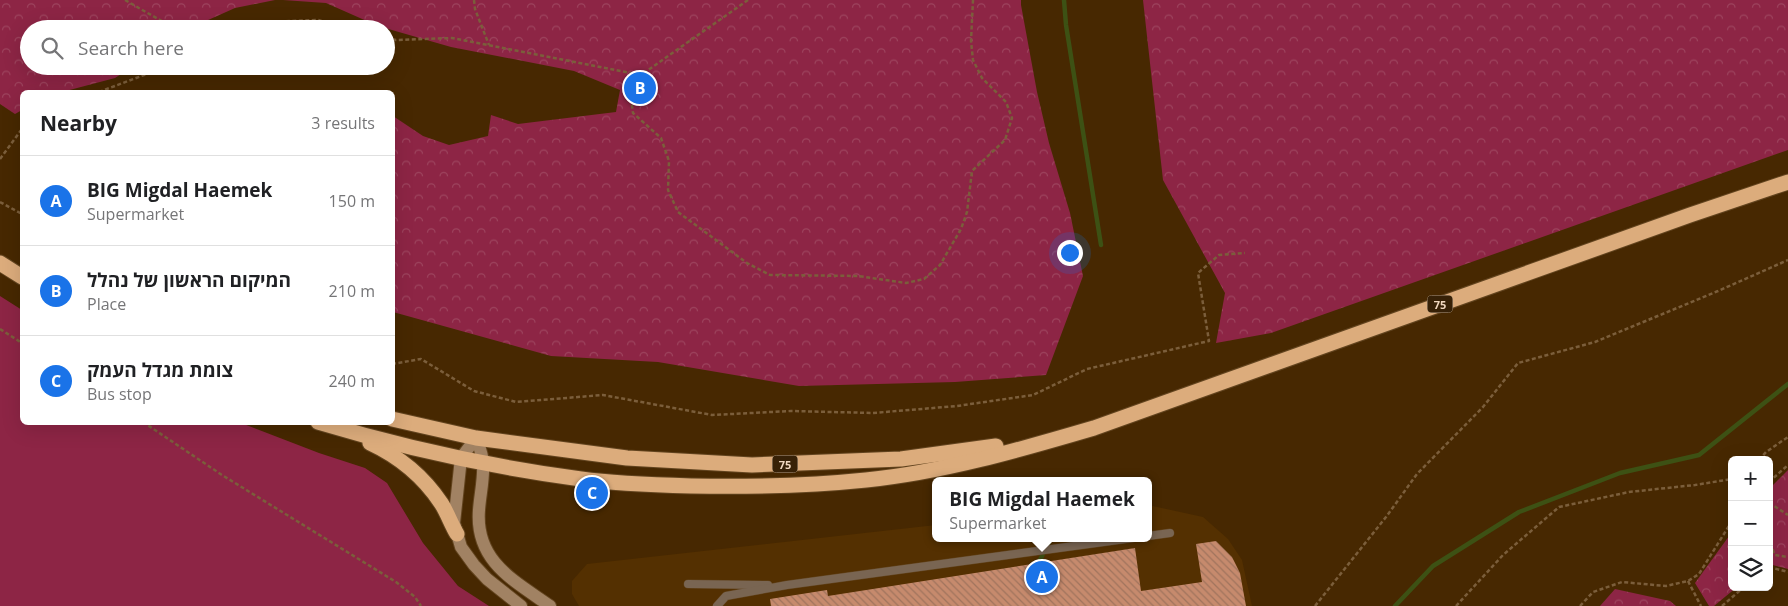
<!DOCTYPE html>
<html lang="en">
<head>
<meta charset="utf-8">
<style>
  body { margin:0; font-family:"Open Sans","Noto Sans Hebrew",sans-serif; background:#f2f2f2; color:#202124 }
  .controls { position:absolute; right:15px; bottom:15px; display:grid; overflow:hidden; border-radius:8px; box-shadow:0 5px 20px #0002 }
  .controls button { width:45px; height:45px; display:grid; place-items:center; padding:0; border:0; border-bottom:1px solid #e0e0e0; background:#fff; color:#202124; font:25px sans-serif }
  .you { position:absolute; left:1069px; top:252px; width:18px; height:18px; margin:-12px; border:4px solid #fff; border-radius:50%; background:#1a73e8; box-shadow:0 0 0 8px #1a73e833 }
  .badge { display:grid; place-items:center; width:32px; height:32px; border-radius:50%; background:#1a73e8; color:#fff; font-size:16px; font-weight:700 }
  .pin { position:absolute; translate:-50% -50%; border:2px solid #fff; box-shadow:0 1px 5px #0006 }
  .popup { position:absolute; left:932px; top:477px; width:220px; height:65px; box-sizing:border-box; display:grid; place-content:center; border-radius:8px; background:#fff; filter:drop-shadow(0 1px 4px #0005); font-size:16px; white-space:nowrap; color:#757577 }
  .popup b { font-size:19px; color:#202124 }
  .popup::after { content:''; position:absolute; left:50%; top:100%; margin-left:-10px; border:10px solid transparent; border-top-color:#fff }
  .list { margin:0; padding:0; list-style:none }
  h2 { display:flex; justify-content:space-between; align-items:center; height:65px; margin:0; padding:0 20px; font-size:21px }
  h2 small { font-size:16px; font-weight:400; color:#757577 }
  .list li { display:grid; grid-template-columns:32px 1fr auto; gap:15px; align-items:center; box-sizing:border-box; height:90px; padding:0 20px; border-top:1px solid #e0e0e0 }
  .list b { display:block; font-size:19px; white-space:nowrap }
  .list p { margin:0; font-size:16px; white-space:nowrap; color:#757577 }
  .list em { font-size:16px; font-style:normal; color:#757577 }
  .icon { flex:none; width:28px; height:28px; fill:none; stroke:currentColor; stroke-width:2; stroke-linecap:round; stroke-linejoin:round }
  .map { position:relative; flex:none; width:1788px; height:606px; overflow:hidden }
  .search { position:absolute; background:#fff; box-shadow:0 5px 20px #0002; left:20px; top:20px; width:375px; height:55px; display:flex; align-items:center; gap:12px; box-sizing:border-box; padding:0 18px; border-radius:28px; color:#757577; font-size:19px }
  .panel { position:absolute; background:#fff; box-shadow:0 5px 20px #0002; left:20px; top:90px; width:375px; height:335px; border-radius:8px }
  .map>svg:first-child { display:block }
</style>
</head>
<body>
<div class="map">
<svg width="1788" height="606" viewBox="0 0 1788 606">
  <defs>
    <pattern id="forest-crowns" width="20" height="18" patternUnits="userSpaceOnUse" patternTransform="scale(1.25)"><rect width="20" height="18" fill="#8d2545"/><path d="M2 6a3 3 0 1 1 6 0M12 15a3 3 0 1 1 6 0" fill="none" stroke="#9d445e"/></pattern>
    <pattern id="building-back-hatch" width="6" height="6" patternUnits="userSpaceOnUse" patternTransform="scale(1.25)"><rect width="6" height="6" fill="#c68a6d"/><path d="M-1 5l2 2M0 0l6 6M5-1l2 2" fill="none" stroke="#a0745d"/></pattern>
  </defs>
  <rect width="100%" height="100%" fill="#472801"/>
  <polygon fill="#543001" points="1148,505 1203,517 1228,539 1242,560 1252,606 579,606 572,594 572,581 587,564 936,525 936,538 1148,538"/>
  <polygon fill="#8d2545" points="0,296 22,310 22,422 241,423 319,453 365,468 387,483 423,543 458,586 489,606 0,606"/>
  <g fill="url(#forest-crowns)">
    <polygon points="0,0 275,0 235,8 188,29 29,29 29,66 133,66 115,78 62,92 22,92 22,110 15,114 0,104"/>
    <polygon points="283,0 1021,0 1021,5 1037,92 1049,143 1070,213 1083,276 1046,375 955,382 799,386 658,362 551,356 393,312 393,116 423,136 449,145 488,136 491,115 518,124 616,112 620,90 574,71 451,47 378,26 326,3"/>
    <polygon points="1143,0 1788,0 1788,150 1271,333 1216,343 1225,293 1163,180"/>
    <polygon points="1788,470 1788,569 1769,564 1769,489"/>
    <polygon points="1732,532 1732,587 1737,587 1714,606 1709,606 1695,583"/>
    <polygon points="1615,589 1670,601 1676,606 1600,606"/>
  </g>
  <g fill="none" stroke-linecap="round" stroke-linejoin="round">
    <g stroke="#3d5114" stroke-width="4.5">
      <polyline points="1064,0 1066,25 1101,245"/>
      <polyline points="1036,568 1051,538"/>
      <polyline points="1395,606 1433,566 1519,512 1620,473 1699,455 1788,384"/>
    </g>
  </g>
  <polygon fill="url(#building-back-hatch)" points="1216,541 1232,557 1240,573 1246,606 771,606 770,599 827,590 828,596 1135,548 1141,591 1202,582 1196,544"/>
  <g fill="none" stroke-linecap="round" stroke-linejoin="round">
    <g stroke="#62441f" stroke-width="9">
      <g id="lane">
        <polyline points="1148,536 1170,533"/>
        <polyline points="688,584 768,585"/>
        <polyline points="717,606 726,596 787,585 1133,538"/>
      </g>
    </g>
    <g stroke="#62441f" stroke-width="14">
      <g id="secondary">
        <polyline points="476,438 461,458 454,523 461,547 474,565 487,579 521,606"/>
        <path d="M476,438C479,446 483,455 483,464C484,479 480,495 479,510C475,561 513,580 550,606"/>
      </g>
    </g>
    <g stroke="#62441f" stroke-width="17">
      <g id="highway">
        <polyline points="0,263 22,277"/>
        <polyline points="392,419 476,438 627,458 752,465 901,459 996,446"/>
        <path d="M318,422C404,448 492,467 581,479C617,484 655,485 692,486C750,487 808,486 866,480C944,472 1019,450 1094,428L1690,215L1788,182"/>
        <path d="M370,443C398,456 423,476 441,503C447,512 451,524 457,534"/>
      </g>
    </g>
    <g stroke="#7b5e3b" stroke-width="2.5" stroke-dasharray="4 2.5" stroke-linecap="butt">
      <polyline points="125,0 165,23 200,29"/>
      <polyline points="474,0 475,9 489,45"/>
      <polyline points="748,0 641,75 631,98 633,113 661,138 669,161 668,190 678,212 747,263 770,275 858,276 906,283 924,279 940,265 961,229 967,212 972,171 1005,140 1012,118 1006,102 982,78 973,60 971,41 973,0"/>
      <polyline points="215,29 242,23 318,20 351,29"/>
      <polyline points="386,38 396,40 452,38 641,75"/>
      <polyline points="99,92 144,75 156,66"/>
      <polyline points="0,159 22,129"/>
      <polyline points="0,202 22,214"/>
      <polyline points="0,329 22,343"/>
      <polyline points="392,364 421,359 474,391 516,402 603,395 712,415 791,411 873,413 957,406 1033,395 1087,369 1209,341 1198,273 1219,255 1245,253"/>
      <polyline points="143,422 222,475 396,582 415,597 421,606"/>
      <polyline points="1759,460 1766,452 1788,437"/>
      <polyline points="1769,482 1788,465"/>
      <polyline points="1769,505 1771,504 1788,515"/>
      <polyline points="1769,544 1771,546 1775,555 1788,557"/>
      <polyline points="1769,567 1788,572"/>
      <polyline points="1688,581 1701,606"/>
      <polyline points="1315,606 1386,517 1417,474 1483,407 1518,363 1595,342 1718,291 1788,260"/>
      <polyline points="1456,606 1503,555 1559,507 1629,492 1695,485 1732,479"/>
      <polyline points="1580,606 1593,592 1622,582 1666,586 1688,581 1699,574 1732,521"/>
      <polyline points="1722,606 1744,587"/>
    </g>
    <use href="#lane" stroke="#796552" stroke-width="8"/>
    <use href="#secondary" stroke="#a18263" stroke-width="12"/>
    <use href="#highway" stroke="#dcac7c" stroke-width="15"/>
  </g>
  <g text-anchor="middle" dominant-baseline="central" stroke-width="5" stroke-linejoin="round" paint-order="stroke">
    <g fill="#372107" stroke="#b8a088" stroke-width="1">
      <rect x="1427.5" y="295.5" width="25" height="17" rx="4"/>
      <rect x="772.5" y="455.5" width="25" height="17" rx="4"/>
    </g>
    <g font-size="11" font-weight="bold" fill="#f0d7bf">
      <text x="1440" y="304">75</text>
      <text x="785" y="464">75</text>
    </g>
  </g>
</svg>
<div class="controls">
<button>+</button>
<button>−</button>
<button><svg class="icon" aria-label="layers" viewBox="0 0 24 24"><path d="M12 4l9 5-9 5-9-5zM3 14l9 5 9-5"/></svg></button>
</div>
<div class="you"></div>
<div class="pin badge" style="left:1042px;top:577px">A</div>
<div class="popup"><b>BIG Migdal Haemek</b>Supermarket</div>
<div class="pin badge" style="left:640px;top:88px">B</div>
<div class="pin badge" style="left:592px;top:493px">C</div>
<div class="search"><svg class="icon" aria-label="search" viewBox="0 0 24 24"><circle cx="10" cy="10" r="6"/><path d="M15 15l6 6"/></svg>Search here</div>
<section class="panel">
<h2>Nearby<small>3 results</small></h2>
<ul class="list">
<li><span class="badge">A</span><div><b>BIG Migdal Haemek</b><p>Supermarket</p></div><em>150 m</em></li>
<li><span class="badge">B</span><div><b>המיקום הראשון של נהלל</b><p>Place</p></div><em>210 m</em></li>
<li><span class="badge">C</span><div><b>צומת מגדל העמק</b><p>Bus stop</p></div><em>240 m</em></li>
</ul>
</section>
</div>
</body>
</html>
